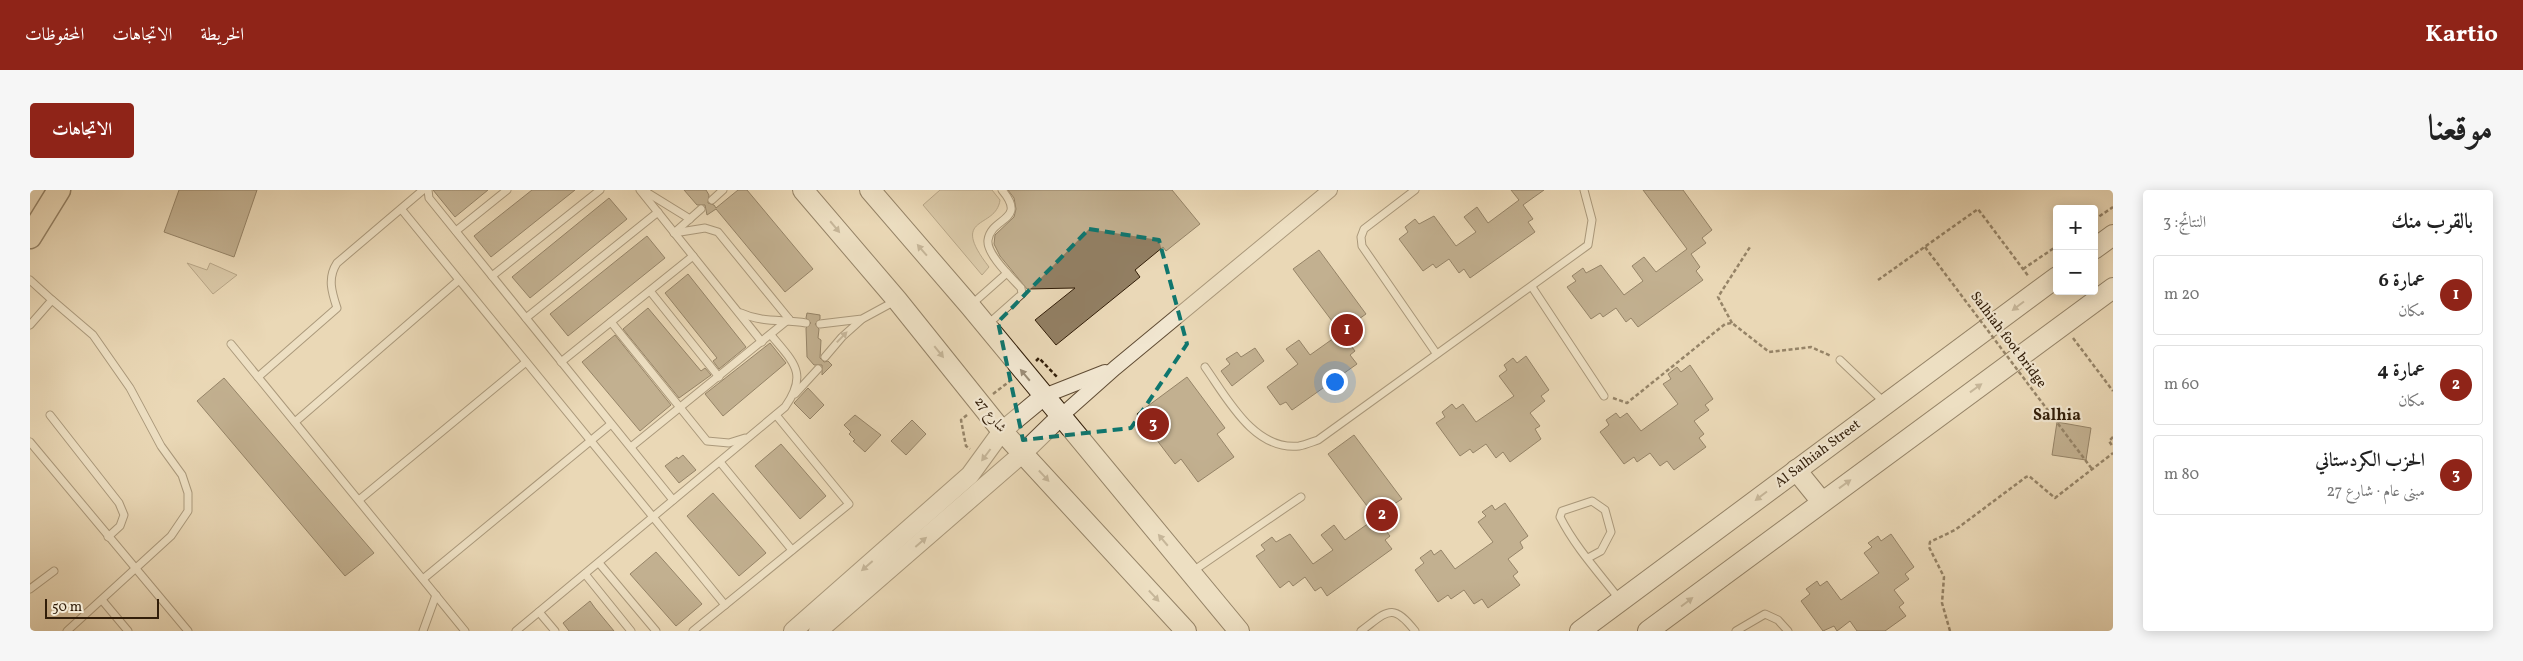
<!DOCTYPE html>
<html lang="ar">
<head>
<meta charset="utf-8">
<style>
  body { margin:0; font-family:Vollkorn,Amiri,serif; background:#f6f6f6; color:#222; direction:rtl }
  .controls { position:absolute; right:15px; top:15px; display:grid; overflow:hidden; border-radius:5px; box-shadow:0 2px 12px #0003 }
  .controls button { width:45px; height:45px; display:grid; place-items:center; padding:0; border:0; border-bottom:1px solid #e0e0e0; background:#fff; color:#222; font:25px sans-serif }
  .scale { position:absolute; left:15px; bottom:12px; width:114px; box-sizing:border-box; padding-left:5px; border:2px solid #321e09; border-top:0; font-size:14px; line-height:18px; white-space:nowrap; color:#321e09; -webkit-text-stroke:4px #f1e6d0; paint-order:stroke }
  .you { position:absolute; left:1304px; top:191px; width:18px; height:18px; margin:-12px; border:4px solid #fff; border-radius:50%; background:#1a73e8; box-shadow:0 0 0 8px #1a73e833 }
  .badge { display:grid; place-items:center; width:32px; height:32px; border-radius:50%; background:#8f2418; color:#fff; font-size:16px; font-weight:700 }
  .pin { position:absolute; translate:-50% -50%; border:2px solid #fff; box-shadow:0 1px 5px #0006 }
  .list { margin:0; padding:0; list-style:none }
  h2 { display:flex; justify-content:space-between; align-items:center; height:65px; margin:0; padding:0 20px; font-size:21px }
  h2 small { font-size:16px; font-weight:400; color:#767676 }
  .list li { display:grid; grid-template-columns:32px 1fr auto; gap:15px; align-items:center; box-sizing:border-box; height:80px; margin:0 10px 10px; padding:0 10px; border:1px solid #e0e0e0; border-radius:5px }
  .list b { display:block; font-size:19px; white-space:nowrap }
  .list p { margin:0; font-size:16px; white-space:nowrap; color:#767676 }
  .list em { font-size:16px; font-style:normal; color:#767676 }
  .map { position:relative; flex:none; width:2083px; height:441px; overflow:hidden; direction:ltr; border-radius:5px }
  header { display:flex; align-items:center; gap:30px; box-sizing:border-box; height:70px; padding:0 25px; background:#8f2418; color:#fff }
  header strong { font-size:24px }
  nav { display:flex; gap:28px; margin-inline-start:auto; font-size:18px }
  .intro { display:flex; align-items:center; justify-content:space-between; box-sizing:border-box; height:120px; padding:0 30px }
  h1 { margin:0; font-size:35px }
  .button { padding:12px 22px; border-radius:5px; background:#8f2418; color:#fff; font-size:18px; font-weight:700 }
  main { display:flex; gap:30px; padding:0 30px }
  aside { flex:1; background:#fff; border-radius:5px; box-shadow:0 2px 12px #0003 }
  .map>svg:first-child { display:block }
</style>
</head>
<body>
<header>
<strong>Kartio</strong>
<nav><a>الخريطة</a><a>الاتجاهات</a><a>المحفوظات</a></nav>
</header>
<div class="intro"><h1>موقعنا</h1><a class="button">الاتجاهات</a></div>
<main>
<aside>
<h2>بالقرب منك<small>النتائج: 3</small></h2>
<ul class="list">
<li><span class="badge">1</span><div><b>عمارة 6</b><p>مكان</p></div><em>20 m</em></li>
<li><span class="badge">2</span><div><b>عمارة 4</b><p>مكان</p></div><em>60 m</em></li>
<li><span class="badge">3</span><div><b>الحزب الكردستاني</b><p>مبنى عام · شارع 27</p></div><em>80 m</em></li>
</ul>
</aside>
<div class="map">
<svg width="2083" height="441" viewBox="0 0 2083 441">
  <rect width="100%" height="100%" fill="#ead8b7"/>
  <filter id="stains"><feTurbulence type="fractalNoise" baseFrequency=".004" numOctaves="4"/><feColorMatrix values="0 0 0 0 .2 0 0 0 0 .09 0 0 0 0 .02 0 0 0 .5 -.17"/></filter>
  <radialGradient id="worn" r=".72"><stop offset=".6" stop-color="#630" stop-opacity="0"/><stop offset="1" stop-color="#630" stop-opacity=".3"/></radialGradient>
  <g fill="#cbb899" stroke="#7e6b51">
    <path d="M910,0H962L970,10C966,40 918,24 959,77L952,85L893,15Z"/>
    <polygon points="157,73 177,80 180,73 207,85 183,104"/>
  </g>
  <g fill="#927f63" stroke="#321e09">
    <polygon points="149,0 227,0 204,67 134,42"/>
    <polygon points="403,0 458,0 425,27"/>
    <polygon points="502,0 545,0 461,67 444,46"/>
    <polygon points="654,0 676,0 679,5 678,13 684,15 686,18 708,0 717,0 783,79 755,102 686,19 677,25 675,15 667,15"/>
    <polygon points="978,0 1142,0 1170,34 1136,61 1133,57 1105,80 1110,87 1026,155 1005,130 1045,98 997,99 970,66 964,54 965,45 984,27 986,19 984,8"/>
    <polygon points="1481,0 1514,0 1493,15 1503,29 1498,32 1505,42 1440,88 1434,79 1429,83 1419,69 1406,78 1403,74 1393,81 1369,49 1378,42 1375,37 1385,29 1389,34 1404,26 1426,56 1446,42 1434,27 1447,17 1458,33 1489,10"/>
    <polygon points="1613,0 1653,0 1682,40 1672,48 1676,53 1661,64 1670,77 1666,81 1673,90 1608,137 1601,128 1596,132 1586,118 1573,127 1570,123 1561,129 1537,97 1546,91 1542,86 1553,78 1556,83 1571,75 1594,105 1613,91 1602,76 1614,67 1626,82 1657,59"/>
    <polygon points="579,8 597,29 500,108 482,87"/>
    <polygon points="617,46 635,68 538,146 520,124"/>
    <polygon points="1289,60 1336,124 1326,131 1330,136 1315,148 1325,161 1320,165 1327,174 1262,220 1256,212 1250,215 1237,197 1268,174 1256,159 1269,150 1280,165 1311,143 1263,79"/>
    <polygon points="658,84 716,157 689,179 683,171 687,168 635,103"/>
    <polygon points="618,118 671,181 675,178 681,185 649,208 593,139"/>
    <polygon points="777,123 790,125 790,129 785,134 789,139 788,148 791,150 790,168 794,172 798,171 802,175 792,185 792,175 784,175 777,167 776,138 781,133 776,128"/>
    <polygon points="585,145 641,215 610,241 552,172"/>
    <polygon points="740,153 756,173 693,226 675,204"/>
    <polygon points="1225,158 1234,171 1202,196 1191,181 1200,174 1196,169 1207,162 1211,167"/>
    <polygon points="1496,166 1519,200 1511,206 1515,211 1500,223 1510,236 1505,239 1511,249 1480,272 1473,262 1466,268 1456,254 1443,263 1440,259 1430,266 1406,233 1415,227 1412,222 1422,214 1426,219 1433,214 1446,232 1484,206 1469,186 1477,180 1474,175 1483,168 1487,173"/>
    <polygon points="1660,175 1683,209 1675,215 1679,220 1664,231 1674,244 1669,248 1676,257 1644,280 1637,271 1630,276 1620,263 1607,272 1604,267 1594,274 1570,242 1579,235 1576,230 1586,223 1590,228 1597,223 1611,241 1648,214 1633,194 1641,189 1638,184 1647,177 1651,182"/>
    <polygon points="1157,187 1195,238 1187,244 1204,267 1168,292 1151,269 1145,274 1107,224"/>
    <polygon points="194,188 344,363 315,386 167,211"/>
    <polygon points="778,198 794,215 780,229 764,213"/>
    <polygon points="825,225 851,245 835,262 823,251 825,250 819,244 821,242 814,235"/>
    <polygon points="882,230 896,244 876,265 861,251"/>
    <polygon points="2027,232 2061,238 2056,270 2022,265"/>
    <polygon points="1324,245 1372,309 1361,316 1365,322 1350,333 1360,346 1355,350 1362,359 1297,406 1291,397 1285,401 1275,387 1263,396 1259,391 1250,398 1226,366 1235,360 1231,355 1242,347 1246,352 1260,344 1283,374 1303,360 1291,345 1304,335 1315,350 1346,328 1298,264"/>
    <polygon points="751,254 796,306 770,329 725,276"/>
    <polygon points="653,265 666,280 649,293 635,276 647,267 648,269"/>
    <polygon points="683,303 736,363 709,386 657,326"/>
    <polygon points="1475,313 1498,346 1490,352 1493,358 1478,369 1488,382 1483,386 1490,395 1458,418 1452,409 1444,414 1434,400 1421,409 1418,405 1408,412 1385,380 1394,373 1390,368 1401,360 1404,365 1411,360 1425,379 1463,352 1448,332 1456,326 1452,322 1462,315 1465,320"/>
    <polygon points="1861,344 1884,377 1875,384 1879,389 1864,400 1874,413 1869,417 1876,426 1855,441 1827,441 1820,431 1807,441 1804,436 1793,441 1771,411 1780,404 1776,399 1787,391 1790,396 1797,391 1811,410 1849,383 1834,363 1842,357 1838,353 1848,346 1851,351"/>
    <polygon points="626,362 672,414 646,436 600,384"/>
    <polygon points="560,411 565,418 584,441 539,441 533,433"/>
  </g>
  <g fill="none" stroke-linecap="round" stroke-linejoin="round">
    <g stroke="#604c34" stroke-width="9">
      <g id="service">
        <polyline points="398,0 399,8 643,310"/>
        <polyline points="610,0 732,152"/>
        <polyline points="613,0 660,29"/>
        <polyline points="1385,0 1334,39 1331,47 1332,56 1406,163"/>
        <polyline points="682,10 693,0"/>
        <polyline points="372,20 695,415"/>
        <polyline points="426,41 477,0"/>
        <polyline points="645,42 671,19"/>
        <polyline points="644,43 675,38 688,42 759,129"/>
        <polyline points="462,86 570,0"/>
        <polyline points="0,90 22,110 0,135"/>
        <polyline points="1502,97 1574,206"/>
        <polyline points="620,101 689,187"/>
        <polyline points="22,110 63,145 100,198 131,256 152,285 158,303 158,321 141,346 37,441"/>
        <polyline points="942,114 977,83"/>
        <path d="M711,123C732,133 754,129 776,133"/>
        <polyline points="496,128 628,22"/>
        <polyline points="581,132 677,251 699,253 715,248"/>
        <polyline points="790,134 832,129 867,110"/>
        <path d="M958,134L992,104L991,98C982,88 956,64 958,50C961,27 998,31 972,0"/>
        <polyline points="201,154 435,441"/>
        <polyline points="795,167 812,147 831,130"/>
        <polyline points="1810,170 1855,213"/>
        <polyline points="531,172 663,66"/>
        <path d="M1175,177C1197,208 1224,261 1269,256C1275,255 1282,252 1288,250L1558,55L1562,30L1554,0"/>
        <path d="M228,187L307,118C302,103 297,88 307,73L393,0"/>
        <polyline points="765,204 788,179"/>
        <polyline points="20,225 89,313 94,325 90,336 78,347"/>
        <polyline points="265,232 429,90"/>
        <polyline points="0,252 158,441"/>
        <polyline points="601,257 759,129"/>
        <polyline points="690,272 762,360"/>
        <polyline points="329,310 496,172"/>
        <path d="M1558,368L1571,361L1581,342L1575,320L1562,311L1532,321L1530,327C1545,357 1570,384 1590,410"/>
        <polyline points="569,373 626,441"/>
        <polyline points="1163,381 1271,307"/>
        <polyline points="555,384 601,441"/>
        <polyline points="393,389 581,234"/>
        <polyline points="0,399 24,381"/>
        <polyline points="72,410 98,441"/>
        <polyline points="509,422 525,441"/>
        <polyline points="393,441 406,405"/>
        <path d="M486,441L755,217C779,183 763,172 741,145"/>
        <polyline points="663,441 819,314 746,225"/>
        <path d="M1331,441C1357,422 1362,411 1385,441"/>
        <polyline points="1706,441 1735,424 1748,430 1758,441"/>
      </g>
    </g>
    <g stroke="#604c34" stroke-width="16">
      <g id="minor">
        <polyline points="1014,206 1075,182"/>
        <polyline points="1031,226 1085,178 1300,0"/>
      </g>
    </g>
    <g stroke="#604c34" stroke-width="20">
      <g id="tertiary">
        <polyline points="763,441 940,285 972,241 1014,206"/>
        <polyline points="788,441 993,263 1031,226"/>
      </g>
    </g>
    <g stroke="#321e09" stroke-width="22">
      <g id="secondary">
        <polyline points="773,0 867,110 972,241 1156,441"/>
        <polyline points="840,0 940,116 1209,441"/>
        <polyline points="2064,59 2083,45"/>
        <polyline points="1766,280 1792,312"/>
        <polyline points="1550,441 2027,87"/>
        <polyline points="1618,441 2083,98"/>
      </g>
    </g>
    <g stroke="#321e09" stroke-width="25">
      <polyline id="primary" points="0,47 29,0"/>
    </g>
    <g stroke="#321e09" stroke-width="2.5" stroke-dasharray="4 2.5" stroke-linecap="butt">
      <polyline points="2064,30 2083,17"/>
      <polyline points="1993,79 2027,56"/>
      <polyline points="1848,90 1948,19 1999,87"/>
      <polyline points="1702,133 1688,107 1720,57"/>
      <polyline points="2043,148 2083,201"/>
      <polyline points="1006,171 1009,168 1027,187"/>
      <polyline points="963,204 980,191"/>
      <polyline points="1583,208 1597,213 1695,134 1702,133 1739,162 1781,157 1801,166"/>
      <polyline points="937,225 931,230 936,256 940,259"/>
      <polyline points="2083,247 2079,251 2083,257"/>
      <polyline points="1920,441 1912,413 1914,387 1899,357 1900,352 1925,340 1996,287 1999,286 2025,308 2083,263"/>
    </g>
    <use href="#service" stroke="#f1e6d0" stroke-width="7"/>
    <use href="#minor" stroke="#f1e6d0" stroke-width="14"/>
    <use href="#tertiary" stroke="#f1e6d0" stroke-width="18"/>
    <use href="#secondary" stroke="#f1e6d0" stroke-width="20"/>
    <use href="#primary" stroke="#ead8b7" stroke-width="22"/>
    <polyline stroke="#321e09" stroke-width="2.5" stroke-dasharray="4 2.5" stroke-linecap="butt" points="1895,57 2062,279"/>
  </g>
  <defs><path id="oneway-solid" d="M-6-.8H1V-3.2L6.5 0L1 3.2V.8H-6Z" transform="scale(1.25)"/></defs>
  <g fill="#9b8c76">
    <use href="#oneway-solid" transform="translate(805 37) rotate(50)"/>
    <use href="#oneway-solid" transform="translate(892 60) rotate(-131)"/>
    <use href="#oneway-solid" transform="translate(1988 116) rotate(143)"/>
    <use href="#oneway-solid" transform="translate(812 147) rotate(-46)"/>
    <use href="#oneway-solid" transform="translate(909 162) rotate(51)"/>
    <use href="#oneway-solid" transform="translate(995 185) rotate(-130)"/>
    <use href="#oneway-solid" transform="translate(1946 198) rotate(-36)"/>
    <use href="#oneway-solid" transform="translate(956 265) rotate(127)"/>
    <use href="#oneway-solid" transform="translate(1014 286) rotate(47)"/>
    <use href="#oneway-solid" transform="translate(1815 294) rotate(-36)"/>
    <use href="#oneway-solid" transform="translate(1731 306) rotate(143)"/>
    <use href="#oneway-solid" transform="translate(1133 350) rotate(-130)"/>
    <use href="#oneway-solid" transform="translate(891 352) rotate(-41)"/>
    <use href="#oneway-solid" transform="translate(837 376) rotate(139)"/>
    <use href="#oneway-solid" transform="translate(1124 406) rotate(47)"/>
    <use href="#oneway-solid" transform="translate(1657 412) rotate(-37)"/>
  </g>
  <path d="M0 0H2083V441H0ZM1059,39L1129,50L1157,154L1101,238L993,250L968,132Z" fill="#ead8b7" fill-opacity=".55" fill-rule="evenodd"/>
  <path fill="none" stroke="#0f766e" stroke-width="4" stroke-dasharray="10 6" stroke-linejoin="round" d="M1059,39L1129,50L1157,154L1101,238L993,250L968,132Z"/>
  <g text-anchor="middle" dominant-baseline="central" stroke-width="4.5" stroke-linejoin="round" paint-order="stroke">
    <g font-size="14" fill="#321e09" stroke="#f1e6d0">
      <text transform="translate(1978 150) rotate(53)">Salhiah foot bridge</text>
      <text transform="translate(960 225) rotate(51)">شارع 27</text>
      <text transform="translate(1788 264) rotate(-37)">Al Salhiah Street</text>
    </g>
    <g font-size="16" font-weight="bold" fill="#321e09" stroke="#f1e6d0">
      <text x="2027" y="226">Salhia</text>
    </g>
  </g>
  <rect width="100%" height="100%" filter="url(#stains)"/>
  <rect width="100%" height="100%" fill="url(#worn)"/>
</svg>
<div class="controls">
<button>+</button>
<button>−</button>
</div>
<div class="scale">50 m</div>
<div class="you"></div>
<div class="pin badge" style="left:1317px;top:140px">1</div>
<div class="pin badge" style="left:1352px;top:325px">2</div>
<div class="pin badge" style="left:1123px;top:234px">3</div>
</div>
</main>
</body>
</html>
